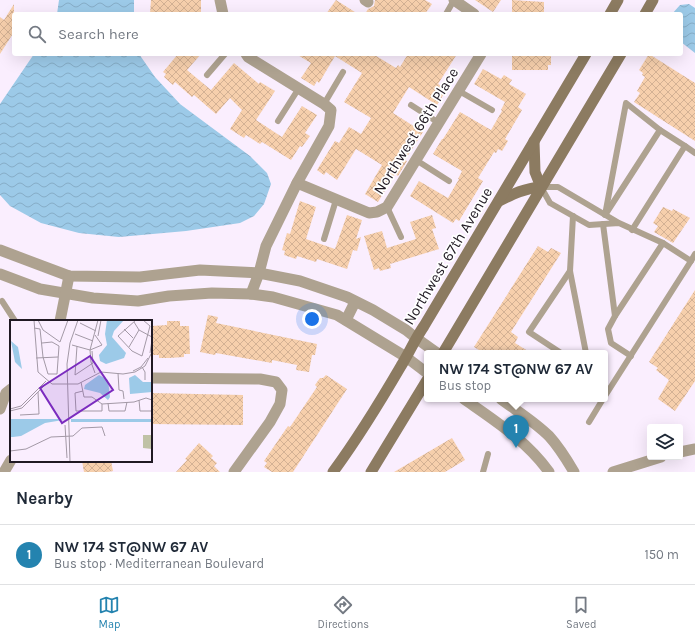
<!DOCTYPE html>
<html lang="en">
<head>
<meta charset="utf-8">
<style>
  body { margin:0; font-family:Karla,sans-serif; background:#f6f6f7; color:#1f2937 }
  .controls { position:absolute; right:12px; bottom:12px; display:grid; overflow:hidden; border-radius:4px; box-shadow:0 4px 16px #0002 }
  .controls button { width:36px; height:36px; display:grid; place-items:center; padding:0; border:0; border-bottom:1px solid #e0e1e3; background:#fff; color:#1f2937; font:20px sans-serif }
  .you { position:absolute; left:312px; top:319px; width:14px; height:14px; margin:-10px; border:3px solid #fff; border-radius:50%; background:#1a73e8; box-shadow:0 0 0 6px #1a73e833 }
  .badge { display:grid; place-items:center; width:26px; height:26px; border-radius:50%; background:#2483af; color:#fff; font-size:13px; font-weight:700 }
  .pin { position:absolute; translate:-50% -33px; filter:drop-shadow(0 1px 2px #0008) }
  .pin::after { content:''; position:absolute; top:21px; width:14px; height:12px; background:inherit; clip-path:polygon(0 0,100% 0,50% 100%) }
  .popup { position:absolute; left:424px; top:350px; width:184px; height:52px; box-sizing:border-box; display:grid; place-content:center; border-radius:4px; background:#fff; filter:drop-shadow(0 1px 3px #0005); font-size:13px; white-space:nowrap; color:#747a83 }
  .popup b { font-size:15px; color:#1f2937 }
  .popup::after { content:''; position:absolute; left:50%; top:100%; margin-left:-8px; border:8px solid transparent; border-top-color:#fff }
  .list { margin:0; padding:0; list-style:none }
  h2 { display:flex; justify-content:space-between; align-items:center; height:52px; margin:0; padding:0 16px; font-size:17px }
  h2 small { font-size:13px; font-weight:400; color:#747a83 }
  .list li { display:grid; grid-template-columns:26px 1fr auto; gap:12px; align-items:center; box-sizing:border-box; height:60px; padding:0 16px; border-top:1px solid #e0e1e3 }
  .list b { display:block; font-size:15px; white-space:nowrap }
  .list p { margin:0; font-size:13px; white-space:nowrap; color:#747a83 }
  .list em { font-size:13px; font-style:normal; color:#747a83 }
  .icon { flex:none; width:22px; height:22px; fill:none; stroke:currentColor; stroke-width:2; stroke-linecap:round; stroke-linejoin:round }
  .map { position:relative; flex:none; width:695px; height:472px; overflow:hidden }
  .search { position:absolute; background:#fff; box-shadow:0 4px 16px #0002; left:12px; right:12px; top:12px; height:44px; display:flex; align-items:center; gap:10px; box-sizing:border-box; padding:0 14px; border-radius:4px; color:#747a83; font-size:15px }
  .sheet { height:112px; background:#fff }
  nav { display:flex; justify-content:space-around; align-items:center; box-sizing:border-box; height:56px; border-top:1px solid #e0e1e3; background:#fff; font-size:11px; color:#747a83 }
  nav a { display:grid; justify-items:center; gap:2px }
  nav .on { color:#2483af }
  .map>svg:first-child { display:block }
</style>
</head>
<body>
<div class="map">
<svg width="695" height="472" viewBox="0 0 695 472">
  <defs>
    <pattern id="water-waves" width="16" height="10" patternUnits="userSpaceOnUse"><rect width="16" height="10" fill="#9ccae8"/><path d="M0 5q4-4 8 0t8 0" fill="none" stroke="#86adc7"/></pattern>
    <pattern id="building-cross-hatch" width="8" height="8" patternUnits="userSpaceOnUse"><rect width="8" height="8" fill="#f6cfac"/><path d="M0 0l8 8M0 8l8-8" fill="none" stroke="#d3b194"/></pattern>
  </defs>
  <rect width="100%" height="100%" fill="#faeefe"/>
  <g fill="url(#water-waves)">
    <polygon points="59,0 134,0 134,14 57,14"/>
    <polygon points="689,4 695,8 695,53 681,42 681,14 672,14 680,5"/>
    <polygon points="34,54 139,54 155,77 180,104 250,156 267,173 271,184 264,204 254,216 240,223 186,231 119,237 79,233 41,223 10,206 0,195 0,104"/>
  </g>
  <g fill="url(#building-cross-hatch)">
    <polygon points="151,0 201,0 201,14 150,14"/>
    <polygon points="336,0 358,14 326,14"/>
    <polygon points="375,0 425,0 432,4 425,14 365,14 368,9 374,6"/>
    <polygon points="475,0 501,0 493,12"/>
    <polygon points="512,0 544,2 544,14 512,14"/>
    <polygon points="14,4 14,32 0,54 0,17 4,20"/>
    <polygon points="178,54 201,54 187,70 211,90 234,63 259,84 260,82 275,91 256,120 282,137 302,106 317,115 305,133 310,136 302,147 300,146 291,160 262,142 260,144 246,135 244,138 230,129 242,110 230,98 216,114 194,95 192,97 175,82 173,85 164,77 166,74 163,72"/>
    <polygon points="296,54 373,54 396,68 398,65 400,67 408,54 457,54 438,84 447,89 437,105 409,87 393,113 423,132 405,160 407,161 398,176 395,174 378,202 365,194 382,165 356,149 337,180 326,172 324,175 317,170 335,141 339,143 349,127 361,134 371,118 344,102 362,73 335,56 319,83 317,81 314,86 301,78 311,63"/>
    <polygon points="512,54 551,55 551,65 548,65 548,70 512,70"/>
    <polygon points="649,54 695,83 695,141 634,102 640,93 637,91 645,77 642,75 643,73 639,70"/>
    <polygon points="483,69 501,79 504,75 512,80 509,84 526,94 518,107 522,110 505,139 508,141 502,151 498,149 496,153 494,152 478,178 483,181 459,221 456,219 453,223 410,196 419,181 448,198 459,179 458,179 462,171 433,154 442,139 443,139 460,112 491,130 502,111 501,110 505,102 474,84"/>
    <polygon points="300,201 316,207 306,239 335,249 347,215 362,220 356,239 361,237 357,251 353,250 347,269 317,259 316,262 297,256 296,259 284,255 285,251 282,250 287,233 290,234"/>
    <polygon points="663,207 672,211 673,209 690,218 673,243 654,232 658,226 653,223"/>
    <polygon points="432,215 436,228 432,229 439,249 390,264 391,268 380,271 379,268 374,270 364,236 382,231 387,248 416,239 410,222"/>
    <polygon points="538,246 548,252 551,248 561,253 511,332 518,337 515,343 531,353 484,353 474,347"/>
    <polygon points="695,290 695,381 675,411 658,399 669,380 656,370 658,368 649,362"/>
    <polygon points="208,315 218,317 216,323 317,344 315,355 312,355 309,372 296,370 297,365 272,360 272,363 216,353 215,355 200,352"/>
    <polygon points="167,321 180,321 180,326 189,326 190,354 184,354 184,357 169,358 159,358 159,355 151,355 152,326 167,325"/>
    <polygon points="326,375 347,389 293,472 272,472 264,467 267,463 264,461 288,426 290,427 317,387 315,385 320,378 323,378"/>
    <polygon points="151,393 243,395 243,425 151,424"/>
    <polygon points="452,438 465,460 445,472 394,472"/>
    <polygon points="199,443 213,456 211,458 217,463 214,466 220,472 176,472 187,460 185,459"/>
    <polygon points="82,461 111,461 113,471 108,472 84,472"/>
  </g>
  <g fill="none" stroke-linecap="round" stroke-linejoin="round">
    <g stroke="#aea290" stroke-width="6">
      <polyline points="446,14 454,0"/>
      <polyline points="207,75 225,54"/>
      <polyline points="459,91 492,110"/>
      <polyline points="324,104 343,72"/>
      <polyline points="411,105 439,123"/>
      <polyline points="278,121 299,88"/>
      <polyline points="416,160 449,181"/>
      <polyline points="387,207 401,237"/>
      <polyline points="607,212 660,130 685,146"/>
      <polyline points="605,215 626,103 660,130"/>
      <polyline points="573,216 570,271 586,353"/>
      <polyline points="603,224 615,316"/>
      <polyline points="632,230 685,146 695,153"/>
      <polyline points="324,239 336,200"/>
      <polyline points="691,261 695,254"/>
      <polyline points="2,301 15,321"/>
      <polyline points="561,353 529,332 570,271"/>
      <polyline points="631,356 611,343 608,329 615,316 663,243"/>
      <polyline points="605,396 691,261 663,243 619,223 558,187 541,187 550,203 589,225 619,223"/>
      <polyline points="589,422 603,399"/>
      <polyline points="483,472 488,454"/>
    </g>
    <g stroke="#aea290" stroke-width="11">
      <polyline points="220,0 223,14"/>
      <polyline points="365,0 368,2"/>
      <polyline points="454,0 474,14"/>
      <polyline points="246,54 248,57 324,104 331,110 329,126 297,183 266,246 259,273 251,294"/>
      <polyline points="297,183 369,213 377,212 387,207 481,54"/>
      <polyline points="0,250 69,276 140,277 200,270 259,273 300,281 347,297 373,310 406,330 416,338"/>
      <polyline points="0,274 40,289 93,298 138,301 169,296 212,293 251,294 273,297 337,315 406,357"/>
      <polyline points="346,320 355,302"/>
      <polyline points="60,321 69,276"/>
      <polyline points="151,378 260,379 276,382 282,390 280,404 270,422 234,472"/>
      <polyline points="0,409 6,393 11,389"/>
      <polyline points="4,472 11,460"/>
    </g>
    <g stroke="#aea290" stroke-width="11">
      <polyline points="416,338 437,353"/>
      <polyline points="406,357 427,373"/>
      <path d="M464,399C494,420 527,441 549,472"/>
      <path d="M501,399C517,411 535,422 549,436C559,447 567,460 574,472"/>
      <polyline points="680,452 695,449"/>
      <polyline points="613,472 661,457"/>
    </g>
    <g stroke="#8c7b61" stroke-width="11">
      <polyline points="610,14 618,0"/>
      <polyline points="645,14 653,0"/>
      <path d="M499,201C513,194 525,188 541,187L535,172L534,141"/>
      <polyline points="443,353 621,54"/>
      <path d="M333,472C358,438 380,402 401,366C409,353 415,339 424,326L586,54"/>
      <polyline points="371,472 427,380"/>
    </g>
  </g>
  <g text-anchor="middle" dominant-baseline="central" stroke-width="3.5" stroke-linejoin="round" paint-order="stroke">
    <g font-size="15" fill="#201923" stroke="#fff">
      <text transform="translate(416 131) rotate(-58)">Northwest 66th Place</text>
      <text transform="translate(448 256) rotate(-59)">Northwest 67th Avenue</text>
    </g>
  </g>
  <g transform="translate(10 320)">
    <rect width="142" height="142" fill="#faeefe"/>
    <path d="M133,115H142V129L133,128Z" fill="#c0c2a6"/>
    <path d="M97,0H114L104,11L102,17L116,33L114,38L96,44L90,41L89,35L97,25L95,14ZM1,21L8,27L12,49L5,42ZM89,55L98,60L100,77L98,80L90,73L74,69L75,65ZM125,55L133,62H142V72L120,74L119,58ZM0,99H50L53,100L35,103L11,116L3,117H0ZM61,99H142V102H61Z" fill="#9ccae8"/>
    <path fill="none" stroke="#a399a6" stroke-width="1" d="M24,0L28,52L42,64H68L91,52L113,54L125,52L135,46L142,32M28,0L33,10L50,22L58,0M126,0L108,16L122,31L132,36L140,6L133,0M124,2L129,10L142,17M70,3L86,11M24,8L30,9L33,37L38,54H47L49,26L42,22L32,23M114,9L123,18M65,14L83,21M88,16L91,0M62,25L80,30L92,25L85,15M67,26L65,55L83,43L82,31M119,27L129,10M140,33L142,20M26,38L48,37M132,47L135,52V60M123,51L131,47L138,38M85,53L81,42L80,30L88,0M108,53L109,70L113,71L114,79M71,62L74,77H82L92,84L124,82L136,78L142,80M73,71L65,73L66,91H92V84M129,80L130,91H142M98,83L99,91H115L117,82M0,89L11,86L36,61M0,91L12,88L38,62M10,95L29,94L28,72M55,105L57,138M0,131L16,129L41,117L63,116L72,108L92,107L95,116M60,142L57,44L60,23L68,0"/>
    <path fill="#7b2cbf" fill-opacity="0.15" stroke="#7b2cbf" stroke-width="2" d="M80,36L103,70L52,103L30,68Z"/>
    <rect width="142" height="142" fill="none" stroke="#201923" stroke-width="2"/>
  </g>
</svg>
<div class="controls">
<button><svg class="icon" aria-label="layers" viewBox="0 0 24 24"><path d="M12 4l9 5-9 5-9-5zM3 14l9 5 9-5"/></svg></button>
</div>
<div class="you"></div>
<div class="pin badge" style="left:516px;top:448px">1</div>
<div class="popup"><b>NW 174 ST@NW 67 AV</b>Bus stop</div>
<div class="search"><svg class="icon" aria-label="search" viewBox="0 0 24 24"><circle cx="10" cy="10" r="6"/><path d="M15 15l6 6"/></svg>Search here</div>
</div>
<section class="sheet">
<h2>Nearby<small></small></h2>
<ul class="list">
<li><span class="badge">1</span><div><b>NW 174 ST@NW 67 AV</b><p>Bus stop · Mediterranean Boulevard</p></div><em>150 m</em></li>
</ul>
</section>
<nav>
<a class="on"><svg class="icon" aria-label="map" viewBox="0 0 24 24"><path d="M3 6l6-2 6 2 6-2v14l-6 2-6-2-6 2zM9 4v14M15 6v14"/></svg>Map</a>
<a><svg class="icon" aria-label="directions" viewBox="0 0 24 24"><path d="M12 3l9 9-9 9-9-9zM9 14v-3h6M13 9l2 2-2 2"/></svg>Directions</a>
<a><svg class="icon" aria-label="saved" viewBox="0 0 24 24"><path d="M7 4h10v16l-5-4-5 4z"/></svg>Saved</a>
</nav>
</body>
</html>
